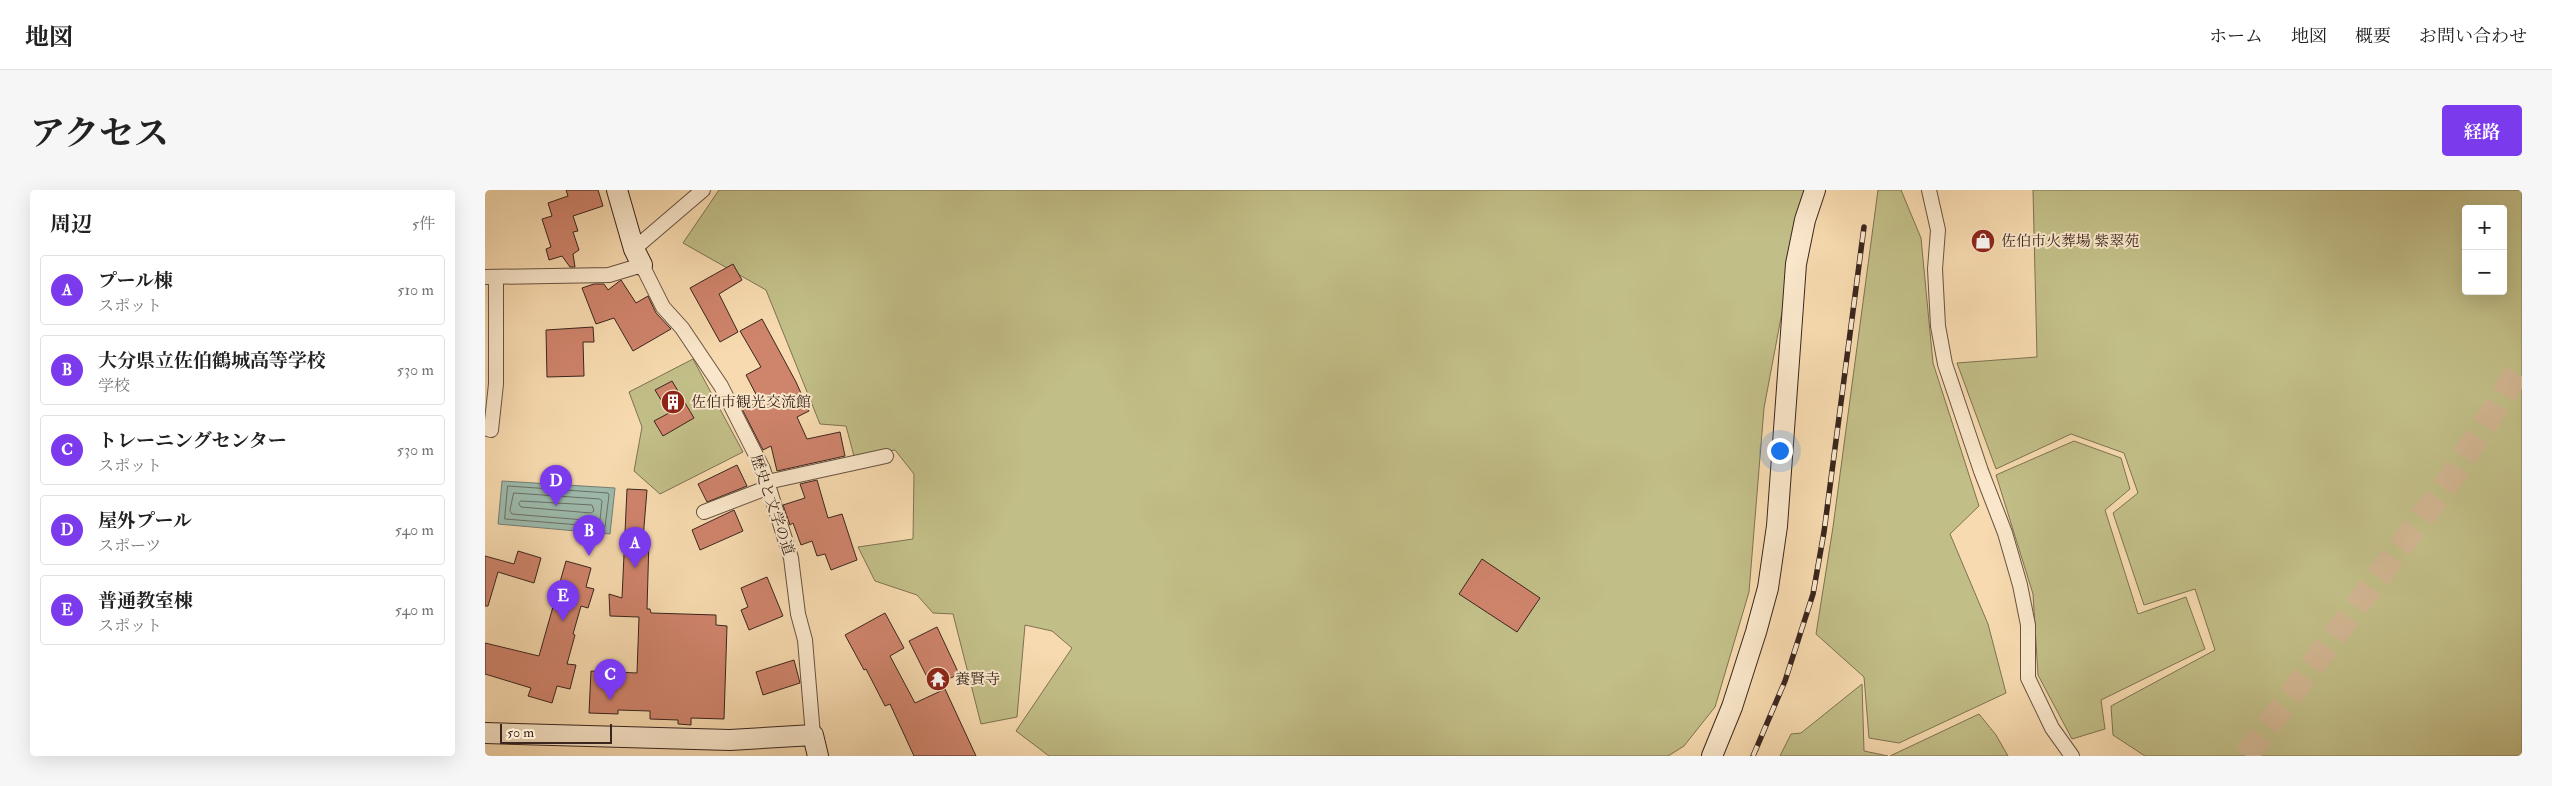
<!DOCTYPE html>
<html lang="ja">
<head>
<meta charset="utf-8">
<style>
  body { margin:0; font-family:"IM FELL Double Pica","Noto Serif JP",serif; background:#f6f6f6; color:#222 }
  .controls { position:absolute; right:15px; top:15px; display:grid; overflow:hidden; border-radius:5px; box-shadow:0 5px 20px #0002 }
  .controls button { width:45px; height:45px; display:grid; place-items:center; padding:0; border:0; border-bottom:1px solid #e0e0e0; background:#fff; color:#222; font:25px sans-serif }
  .scale { position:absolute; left:15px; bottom:12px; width:112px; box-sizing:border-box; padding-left:5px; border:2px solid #3a261e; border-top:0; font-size:14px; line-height:18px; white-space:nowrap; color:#3a261e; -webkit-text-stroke:4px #fae7cb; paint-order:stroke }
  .you { position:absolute; left:1294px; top:260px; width:18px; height:18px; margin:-12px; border:4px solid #fff; border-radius:50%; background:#1a73e8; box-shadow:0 0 0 8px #1a73e833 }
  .badge { display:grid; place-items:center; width:32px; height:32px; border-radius:50%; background:#7c3aed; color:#fff; font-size:16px; font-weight:700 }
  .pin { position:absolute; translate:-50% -41px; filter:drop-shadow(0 1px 2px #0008) }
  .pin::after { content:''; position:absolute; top:26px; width:18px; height:15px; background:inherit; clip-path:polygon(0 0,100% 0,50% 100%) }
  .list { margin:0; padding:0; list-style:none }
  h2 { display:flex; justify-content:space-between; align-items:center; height:65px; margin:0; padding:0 20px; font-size:21px }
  h2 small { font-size:16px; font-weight:400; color:#767676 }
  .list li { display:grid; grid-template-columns:32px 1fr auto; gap:15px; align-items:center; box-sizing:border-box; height:70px; margin:0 10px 10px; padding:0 10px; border:1px solid #e0e0e0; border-radius:5px }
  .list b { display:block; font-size:19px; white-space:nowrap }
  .list p { margin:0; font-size:16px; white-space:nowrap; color:#767676 }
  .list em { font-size:16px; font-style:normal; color:#767676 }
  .map { position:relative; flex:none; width:2037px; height:566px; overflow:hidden; border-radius:5px }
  header { display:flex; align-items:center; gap:30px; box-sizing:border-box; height:70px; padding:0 25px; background:#fff; border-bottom:1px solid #e0e0e0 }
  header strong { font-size:24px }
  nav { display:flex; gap:28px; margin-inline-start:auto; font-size:18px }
  .intro { display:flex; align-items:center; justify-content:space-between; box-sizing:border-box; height:120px; padding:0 30px }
  h1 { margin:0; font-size:35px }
  .button { padding:12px 22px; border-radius:5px; background:#7c3aed; color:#fff; font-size:18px; font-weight:700 }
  main { display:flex; gap:30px; padding:0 30px }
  aside { flex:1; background:#fff; border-radius:5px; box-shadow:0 5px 20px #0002 }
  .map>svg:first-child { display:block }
</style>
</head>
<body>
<header>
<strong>地図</strong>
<nav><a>ホーム</a><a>地図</a><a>概要</a><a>お問い合わせ</a></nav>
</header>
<div class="intro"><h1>アクセス</h1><a class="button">経路</a></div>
<main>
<aside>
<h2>周辺<small>5件</small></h2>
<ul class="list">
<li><span class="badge">A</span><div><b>プール棟</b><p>スポット</p></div><em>510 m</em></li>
<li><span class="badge">B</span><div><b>大分県立佐伯鶴城高等学校</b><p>学校</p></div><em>530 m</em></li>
<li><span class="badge">C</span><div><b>トレーニングセンター</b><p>スポット</p></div><em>530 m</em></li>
<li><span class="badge">D</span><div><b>屋外プール</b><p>スポーツ</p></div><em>540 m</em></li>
<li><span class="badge">E</span><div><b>普通教室棟</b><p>スポット</p></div><em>540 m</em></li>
</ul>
</aside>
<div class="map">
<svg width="2037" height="566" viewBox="0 0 2037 566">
  <rect width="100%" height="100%" fill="#f7daaf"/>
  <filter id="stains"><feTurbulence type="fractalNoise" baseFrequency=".004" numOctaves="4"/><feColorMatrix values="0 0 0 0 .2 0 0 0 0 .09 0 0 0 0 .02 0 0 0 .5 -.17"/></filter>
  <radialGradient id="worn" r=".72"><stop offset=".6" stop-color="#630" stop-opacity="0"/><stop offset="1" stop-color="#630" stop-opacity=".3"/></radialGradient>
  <g fill="#c2be87" stroke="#7e7252" fill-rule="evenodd">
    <polygon points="234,0 1328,0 1304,85 1279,218 1264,402 1230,517 1199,556 1183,566 564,566 531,541 587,458 567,441 540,435 532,527 496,534 468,424 448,423 432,405 390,391 373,357 428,349 429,284 410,260 369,266 361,236 335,234 281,100 198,53"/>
    <polygon points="1393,0 1416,0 1436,48 1448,173 1494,316 1465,344 1503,434 1521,503 1414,553 1384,548 1379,487 1331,444 1348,337"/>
    <path d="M1548,0H2037V566H1660L1628,545L1626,516L1730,460L1710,399L1659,415L1628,323L1653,303L1639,263L1586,244L1511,279L1472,173L1552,167ZM1981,19H2018V101H1981Z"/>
    <polygon points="208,169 258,262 175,304 149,281 157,237 144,202"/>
    <polygon points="1589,251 1636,268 1645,299 1620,320 1653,424 1701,407 1720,459 1616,510 1620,539 1587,549 1553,485 1548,404 1511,285"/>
    <polygon points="1377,494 1379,561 1403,566 1295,566 1306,544 1316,543"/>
    <polygon points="1494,524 1511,545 1523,566 1405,566"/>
  </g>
  <polygon fill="#9dbaac" stroke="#757f73" points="17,291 130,298 125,344 13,334"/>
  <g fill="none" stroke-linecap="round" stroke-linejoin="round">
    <g stroke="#6c7065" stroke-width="1">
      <polygon points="23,296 123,303 124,305 120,337 20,329"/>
      <polygon points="29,303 115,309 117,311 115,330 112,331 27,324 25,321"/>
      <polygon points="36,311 107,315 109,321 106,323 36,317 34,314"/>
    </g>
  </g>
  <g fill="#cf846c" stroke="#3a261e">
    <polygon points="81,0 113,0 118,16 88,26 93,41 88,42 94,60 88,64 90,77 85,77 77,66 64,70 61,59 66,57 57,29 67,26 63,13 83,6"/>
    <polygon points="248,74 257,90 234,104 253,142 235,152 205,98"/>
    <polygon points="136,90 151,113 163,106 171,123 186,139 148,161 129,128 111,134 97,98 109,94 119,94 123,100"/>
    <polygon points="277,129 311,192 324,221 312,227 322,249 355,242 360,266 292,281 286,256 278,260 257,219 275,212 261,185 276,177 255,141"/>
    <polygon points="108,137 109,152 98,152 99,186 62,187 61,140"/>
    <polygon points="187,191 209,228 178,246 169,231 184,223 170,200"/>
    <polygon points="252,275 262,296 222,312 213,294"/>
    <polygon points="332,290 343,328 357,324 372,370 346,380 340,364 332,366 327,351 316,355 308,333 305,335 298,315 320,308 315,294"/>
    <polygon points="142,299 162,300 158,349 164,349 162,419 165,419 166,423 231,425 231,435 242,436 239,529 206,528 206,535 193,534 193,530 165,529 165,521 133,520 133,524 104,523 106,481 152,483 154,427 125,426 124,404 137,408"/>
    <polygon points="249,320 258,341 215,360 207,340"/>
    <polygon points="33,361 56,368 49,393 13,382 3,416 0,416 0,366 29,374"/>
    <polygon points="997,369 1055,408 1032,442 974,404"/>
    <polygon points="81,371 106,378 101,397 109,399 103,418 96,416 88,444 90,445 82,474 91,475 85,499 72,496 67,513 43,506 46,498 0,484 0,453 54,466"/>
    <polygon points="282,387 298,426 264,440 256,420 263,417 256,398"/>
    <polygon points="400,423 419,458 405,466 430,513 460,499 491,566 429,566 405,514 400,516 381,479 379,480 360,445"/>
    <polygon points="452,437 474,484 447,497 424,451"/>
    <polygon points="309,470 315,493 278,505 271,482"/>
  </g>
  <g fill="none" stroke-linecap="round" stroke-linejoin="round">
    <polyline stroke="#d1b692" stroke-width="25" stroke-dasharray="25 12" stroke-linecap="butt" points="1761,566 1968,285 2037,175"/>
    <g stroke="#695342" stroke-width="16">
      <g id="street">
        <polyline points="1444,0 1453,40 1450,79 1453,136 1460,174 1496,281 1520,343 1535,395 1543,435 1543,488 1567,538 1587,566"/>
        <polyline points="149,59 218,0"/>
        <polyline points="0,87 124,85 157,75 178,117 197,138 236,196 278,279 306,368 313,424 320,450 328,545"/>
        <polyline points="0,238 6,240 11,194 11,87"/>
        <polyline points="282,292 401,266"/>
        <polyline points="219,322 284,297"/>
      </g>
    </g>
    <g stroke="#3a261e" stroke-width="22">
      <g id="secondary">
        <polyline points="132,0 149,59 157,75"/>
        <polyline points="0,543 245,550 328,545 333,566"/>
        <polyline points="1227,566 1247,517 1271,442 1283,398 1292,336 1311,74 1320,30 1330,0"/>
      </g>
    </g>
    <use href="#street" stroke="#fae7cb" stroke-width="14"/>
    <use href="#secondary" stroke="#fae7cb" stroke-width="20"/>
    <g stroke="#3a261e" stroke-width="5.5">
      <polyline id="rail" points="1268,566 1300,491 1328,404 1339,342 1379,37"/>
    </g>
    <use href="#rail" stroke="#fae7cb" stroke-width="4" stroke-dasharray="11" stroke-linecap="butt"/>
  </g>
  <defs>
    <g id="shop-disc" transform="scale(1.25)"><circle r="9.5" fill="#8f2418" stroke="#fae7cb"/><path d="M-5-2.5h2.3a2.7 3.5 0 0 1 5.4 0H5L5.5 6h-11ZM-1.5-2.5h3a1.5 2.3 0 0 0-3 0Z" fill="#fff"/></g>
    <g id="building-disc" transform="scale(1.25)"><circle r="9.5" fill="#8f2418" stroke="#fae7cb"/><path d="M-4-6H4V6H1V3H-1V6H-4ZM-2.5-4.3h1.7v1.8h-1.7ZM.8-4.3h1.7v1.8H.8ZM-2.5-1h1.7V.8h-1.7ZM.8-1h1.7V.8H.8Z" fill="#fff"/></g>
    <g id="temple-disc" transform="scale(1.25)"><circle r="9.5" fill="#8f2418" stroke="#fae7cb"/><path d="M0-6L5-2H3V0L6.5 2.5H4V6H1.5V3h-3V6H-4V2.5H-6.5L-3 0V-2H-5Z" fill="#fff"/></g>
  </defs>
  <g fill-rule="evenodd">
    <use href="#shop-disc" x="1498" y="51"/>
    <use href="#building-disc" x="188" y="212"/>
    <use href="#temple-disc" x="453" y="489"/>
  </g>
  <g text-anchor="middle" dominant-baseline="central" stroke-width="4" stroke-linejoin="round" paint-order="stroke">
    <g font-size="15" fill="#3a261e" stroke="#fae7cb" text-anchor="start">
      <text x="1516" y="51">佐伯市火葬場 紫翠苑</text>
      <text x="206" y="212">佐伯市観光交流館</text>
      <text x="470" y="489">養賢寺</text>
    </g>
    <g font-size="15" fill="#3a261e" stroke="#fae7cb">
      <text transform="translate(287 315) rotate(71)">歴史と文学の道</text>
    </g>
  </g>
  <rect width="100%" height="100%" filter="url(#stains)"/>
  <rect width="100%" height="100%" fill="url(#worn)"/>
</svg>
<div class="controls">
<button>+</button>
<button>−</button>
</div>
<div class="scale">50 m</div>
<div class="you"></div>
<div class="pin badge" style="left:150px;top:378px">A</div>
<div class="pin badge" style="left:104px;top:366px">B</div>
<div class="pin badge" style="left:125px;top:510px">C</div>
<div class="pin badge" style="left:71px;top:316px">D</div>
<div class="pin badge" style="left:78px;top:431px">E</div>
</div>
</main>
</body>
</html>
